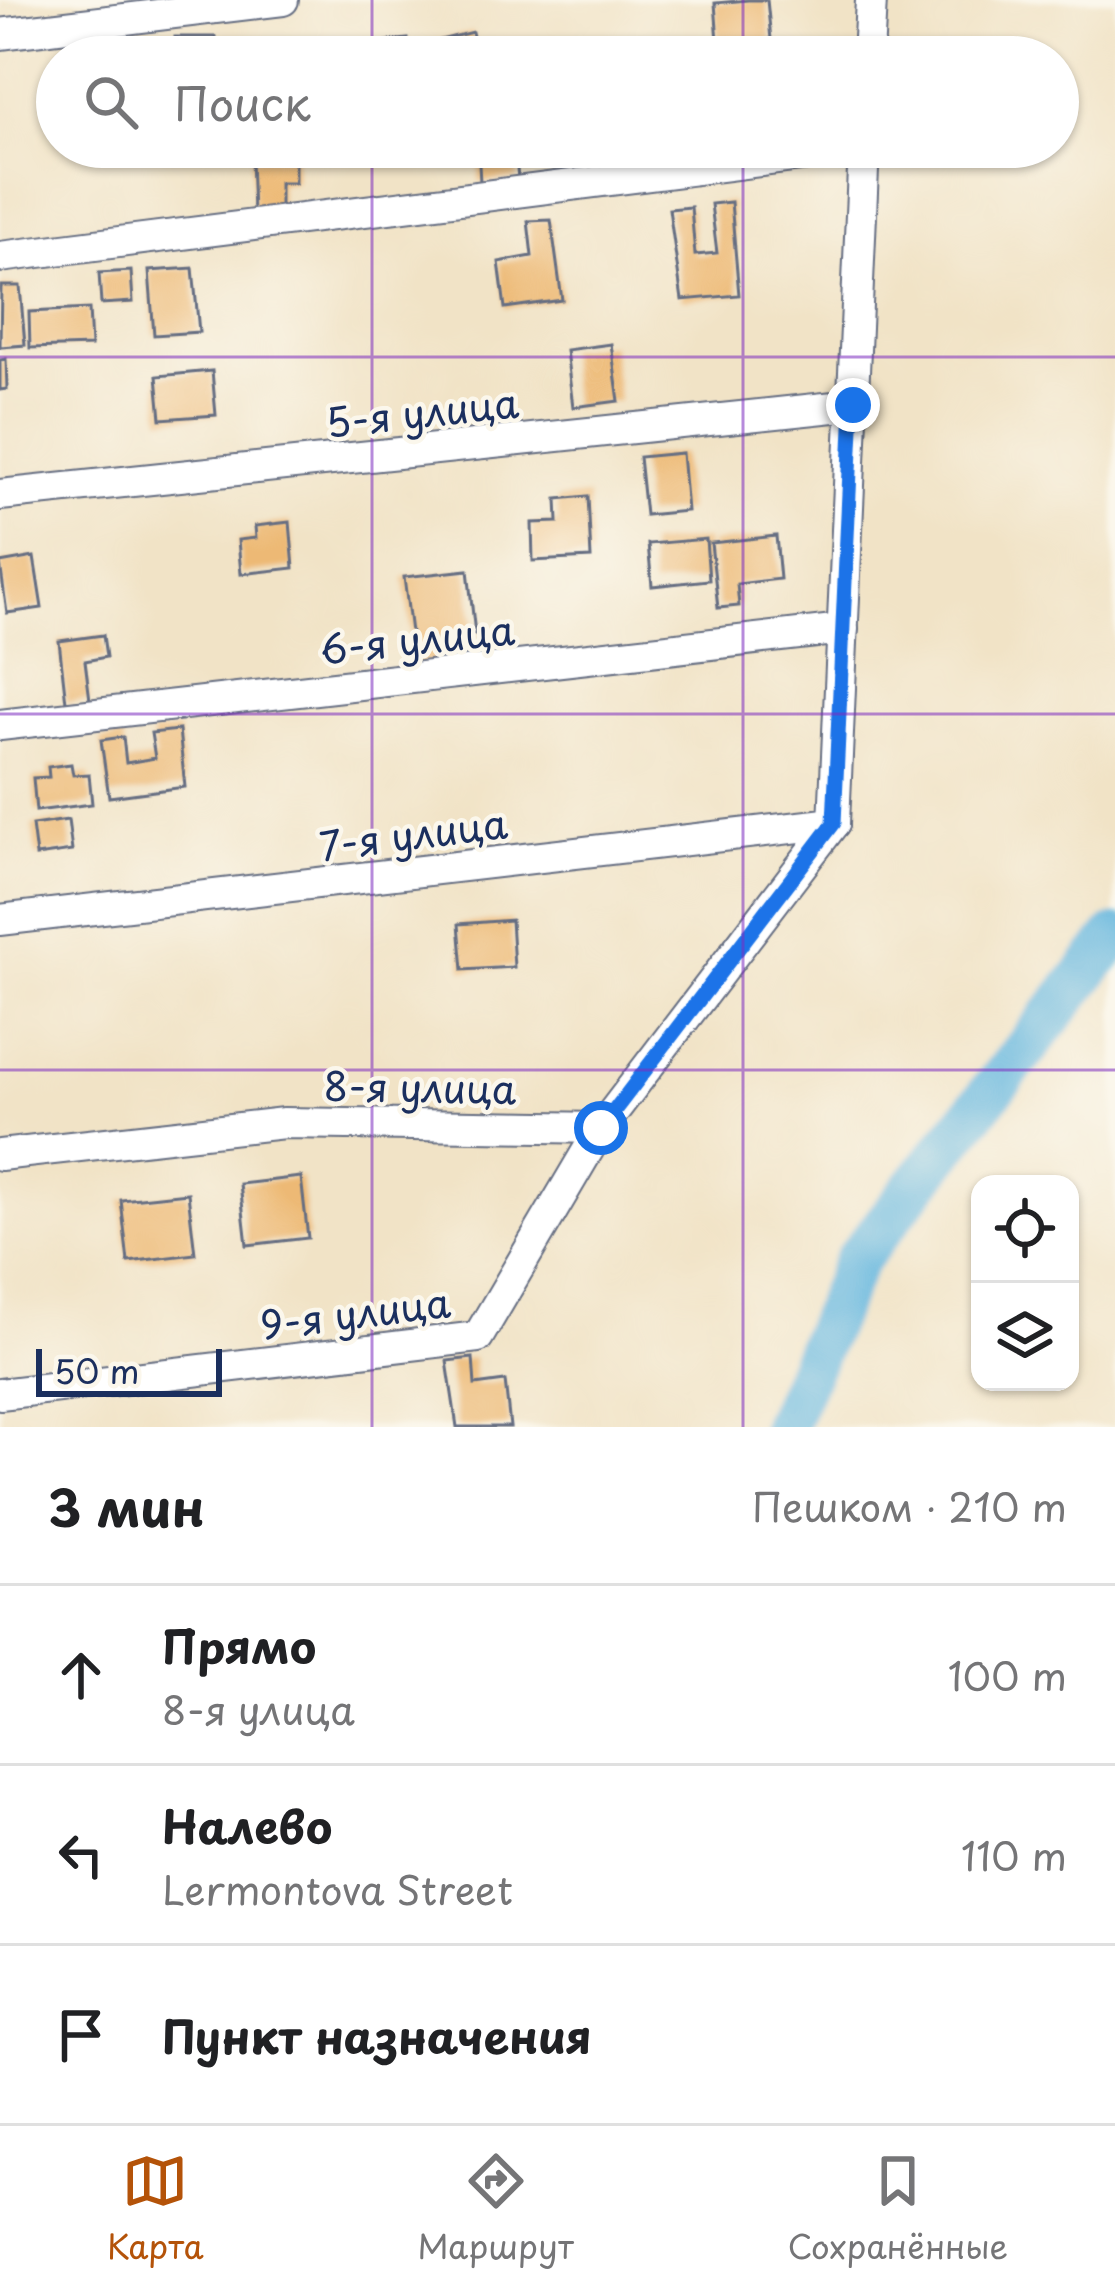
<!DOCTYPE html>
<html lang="ru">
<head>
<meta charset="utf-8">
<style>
  body { margin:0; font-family:"Playpen Sans",sans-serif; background:#f2f2f2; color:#202124 }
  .controls { position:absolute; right:36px; bottom:36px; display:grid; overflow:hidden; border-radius:24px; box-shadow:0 3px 9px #0004 }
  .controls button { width:108px; height:108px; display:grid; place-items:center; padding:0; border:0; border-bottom:3px solid #e0e0e0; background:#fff; color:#202124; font:60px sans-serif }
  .scale { position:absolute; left:36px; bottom:30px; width:186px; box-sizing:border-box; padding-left:12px; border:6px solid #1b2f5e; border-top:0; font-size:33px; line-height:42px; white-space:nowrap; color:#1b2f5e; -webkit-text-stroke:9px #fbf7ec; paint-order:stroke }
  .stop { position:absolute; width:36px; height:36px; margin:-27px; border:9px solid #1a73e8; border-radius:50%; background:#fff }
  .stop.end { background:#1a73e8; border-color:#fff; box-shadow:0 3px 12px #0008 }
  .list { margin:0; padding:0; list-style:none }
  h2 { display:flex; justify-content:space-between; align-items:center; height:156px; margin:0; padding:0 48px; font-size:51px }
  h2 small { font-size:39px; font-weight:400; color:#757577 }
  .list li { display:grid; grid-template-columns:78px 1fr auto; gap:36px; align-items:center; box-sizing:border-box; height:180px; padding:0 48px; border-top:3px solid #e0e0e0 }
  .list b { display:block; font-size:45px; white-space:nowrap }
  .list p { margin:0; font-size:39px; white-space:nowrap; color:#757577 }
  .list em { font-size:39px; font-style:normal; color:#757577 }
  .icon { flex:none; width:66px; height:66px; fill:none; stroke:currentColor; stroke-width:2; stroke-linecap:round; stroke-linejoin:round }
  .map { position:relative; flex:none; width:1115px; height:1427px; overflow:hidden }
  .search { position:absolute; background:#fff; box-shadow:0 3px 9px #0004; left:36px; right:36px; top:36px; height:132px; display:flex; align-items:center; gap:30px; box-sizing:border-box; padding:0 42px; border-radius:66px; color:#757577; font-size:45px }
  .sheet { height:696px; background:#fff }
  nav { display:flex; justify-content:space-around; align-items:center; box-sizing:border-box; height:168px; border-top:3px solid #e0e0e0; background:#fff; font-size:33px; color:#757577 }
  nav a { display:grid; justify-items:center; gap:6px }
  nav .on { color:#b45309 }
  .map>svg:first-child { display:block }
</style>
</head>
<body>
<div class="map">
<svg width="1115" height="1427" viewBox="0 0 1115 1427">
  <rect width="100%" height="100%" fill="#fbf7ec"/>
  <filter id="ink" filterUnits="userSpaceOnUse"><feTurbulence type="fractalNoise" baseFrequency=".00833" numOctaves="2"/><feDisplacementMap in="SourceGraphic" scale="24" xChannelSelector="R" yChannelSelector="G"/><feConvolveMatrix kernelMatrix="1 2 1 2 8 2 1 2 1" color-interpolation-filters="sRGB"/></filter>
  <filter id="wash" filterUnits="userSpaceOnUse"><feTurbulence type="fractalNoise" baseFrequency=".004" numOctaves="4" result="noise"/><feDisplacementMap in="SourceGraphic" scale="48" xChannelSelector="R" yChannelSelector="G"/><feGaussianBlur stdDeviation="2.7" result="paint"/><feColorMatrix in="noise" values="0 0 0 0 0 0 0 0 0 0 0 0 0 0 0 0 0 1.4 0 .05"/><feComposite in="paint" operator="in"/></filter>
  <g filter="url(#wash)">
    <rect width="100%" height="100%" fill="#f1e3c6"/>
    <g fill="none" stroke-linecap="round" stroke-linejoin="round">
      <polyline stroke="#63b6de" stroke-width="45" points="783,1427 856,1260 1115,937"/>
    </g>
    <g id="blocks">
      <g fill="#edb975">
        <polygon points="748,0 767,0 772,49 719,54 715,3"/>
        <polygon points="472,32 478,57 423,57 420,45"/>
        <rect x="175" y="37" width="41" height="20"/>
        <polygon points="408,39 410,57 372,57 370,43"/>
        <rect x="52" y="97" width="5" height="33"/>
        <polygon points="478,147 515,147 518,179 480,182"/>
        <polygon points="295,157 295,183 280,183 280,213 253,213 251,159"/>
        <polygon points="731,202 739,295 682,300 669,209 691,207 695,255 717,253 711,204"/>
        <polygon points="551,220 562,300 505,308 499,262 532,256 528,221"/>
        <polygon points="193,268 199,332 154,335 149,271"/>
        <polygon points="131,271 133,302 101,304 99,273"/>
        <polygon points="1,286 20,286 25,345 0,347"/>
        <polygon points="89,309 91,346 30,348 29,312"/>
        <polygon points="611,344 619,401 573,407 566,350"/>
        <polygon points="6,359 7,389 0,390 0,360"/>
        <polygon points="212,371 216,415 161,419 157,376"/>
        <polygon points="682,453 687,511 645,515 639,457"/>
        <polygon points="588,496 591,558 533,561 532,523 558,522 557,499"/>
        <polygon points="290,522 294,568 241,574 238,540 256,538 255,526"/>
        <polygon points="776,536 780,579 737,584 739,606 718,608 711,543"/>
        <polygon points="706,539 709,580 652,586 648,544"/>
        <polygon points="34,557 42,608 7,613 0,563"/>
        <polygon points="468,570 475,634 438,639 440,662 415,664 404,577"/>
        <polygon points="103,635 106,657 85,661 90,700 66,702 59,641"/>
        <polygon points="179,730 185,787 109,797 101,740 123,737 126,763 155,758 151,733"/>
        <polygon points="71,764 73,775 89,774 92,804 36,811 33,778 49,777 48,767"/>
        <polygon points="68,820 72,851 36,856 32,825"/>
        <polygon points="511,920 514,967 463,970 459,924"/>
        <polygon points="301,1177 308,1238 247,1245 240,1184"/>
        <polygon points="188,1193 195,1254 128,1262 121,1200"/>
        <polygon points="473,1358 475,1385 505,1381 510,1427 457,1427 447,1361"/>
      </g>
    </g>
  </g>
  <g filter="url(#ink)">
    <use href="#blocks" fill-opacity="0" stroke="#666e82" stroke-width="3"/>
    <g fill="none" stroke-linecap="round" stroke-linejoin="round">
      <g stroke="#666e82" stroke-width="34">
        <g id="minor">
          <polyline points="0,34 283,0"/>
          <polyline points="868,57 871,0"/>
          <polyline points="0,257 864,148"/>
          <polyline points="0,495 853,405"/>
          <polyline points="0,725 843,629"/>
          <polyline points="834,823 864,147"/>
          <polyline points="0,920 834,823"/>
          <polyline points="0,1155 284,1123 601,1128 834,823"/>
          <polyline points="0,1394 478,1337 601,1128"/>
        </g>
      </g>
      <use href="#minor" stroke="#fff" stroke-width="30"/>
    </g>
  </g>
  <g fill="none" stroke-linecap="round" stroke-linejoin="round" filter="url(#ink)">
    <polyline stroke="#1a73e8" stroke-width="15" points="601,1128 834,823 853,405"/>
  </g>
  <path fill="none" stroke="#7b2cbf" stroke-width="3" stroke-opacity="0.55" d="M372,0V57M743,0V57M372,147V1427M743,147V1427M0,357H1115M0,714H1115M0,1070H1115"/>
  <g text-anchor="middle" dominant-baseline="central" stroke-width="9" stroke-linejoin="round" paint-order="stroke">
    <g font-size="39" fill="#1b2f5e" stroke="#fbf7ec">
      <text transform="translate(422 411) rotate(-6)">5-я улица</text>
      <text transform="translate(417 638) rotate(-6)">6-я улица</text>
      <text transform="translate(413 833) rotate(-7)">7-я улица</text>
      <text transform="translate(420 1086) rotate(1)">8-я улица</text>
      <text transform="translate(355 1312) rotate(-7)">9-я улица</text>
    </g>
  </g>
</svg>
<div class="controls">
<button><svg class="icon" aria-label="locate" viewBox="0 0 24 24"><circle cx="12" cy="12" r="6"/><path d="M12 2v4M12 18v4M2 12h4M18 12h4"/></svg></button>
<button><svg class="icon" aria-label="layers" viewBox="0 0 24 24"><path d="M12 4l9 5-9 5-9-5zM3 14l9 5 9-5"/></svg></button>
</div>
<div class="scale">50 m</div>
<div class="stop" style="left:601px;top:1128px"></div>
<div class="stop end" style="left:853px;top:405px"></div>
<div class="search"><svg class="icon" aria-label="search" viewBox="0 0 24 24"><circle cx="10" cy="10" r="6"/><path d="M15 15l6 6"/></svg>Поиск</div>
</div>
<section class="sheet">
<h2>3 мин<small>Пешком · 210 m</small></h2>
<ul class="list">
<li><svg class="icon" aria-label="ahead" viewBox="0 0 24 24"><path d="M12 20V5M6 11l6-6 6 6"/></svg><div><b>Прямо</b><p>8-я улица</p></div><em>100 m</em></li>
<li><svg class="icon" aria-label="left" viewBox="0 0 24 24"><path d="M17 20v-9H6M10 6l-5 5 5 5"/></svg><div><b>Налево</b><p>Lermontova Street</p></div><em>110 m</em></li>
<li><svg class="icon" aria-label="arrive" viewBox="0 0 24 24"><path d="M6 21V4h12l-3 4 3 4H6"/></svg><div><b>Пункт назначения</b></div></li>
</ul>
</section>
<nav>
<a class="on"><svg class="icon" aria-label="map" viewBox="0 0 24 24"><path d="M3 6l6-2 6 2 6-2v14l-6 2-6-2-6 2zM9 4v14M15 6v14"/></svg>Карта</a>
<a><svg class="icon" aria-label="directions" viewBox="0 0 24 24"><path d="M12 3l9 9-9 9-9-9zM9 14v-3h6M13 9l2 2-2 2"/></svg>Маршрут</a>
<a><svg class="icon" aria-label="saved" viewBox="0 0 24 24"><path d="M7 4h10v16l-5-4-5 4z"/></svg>Сохранённые</a>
</nav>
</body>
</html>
